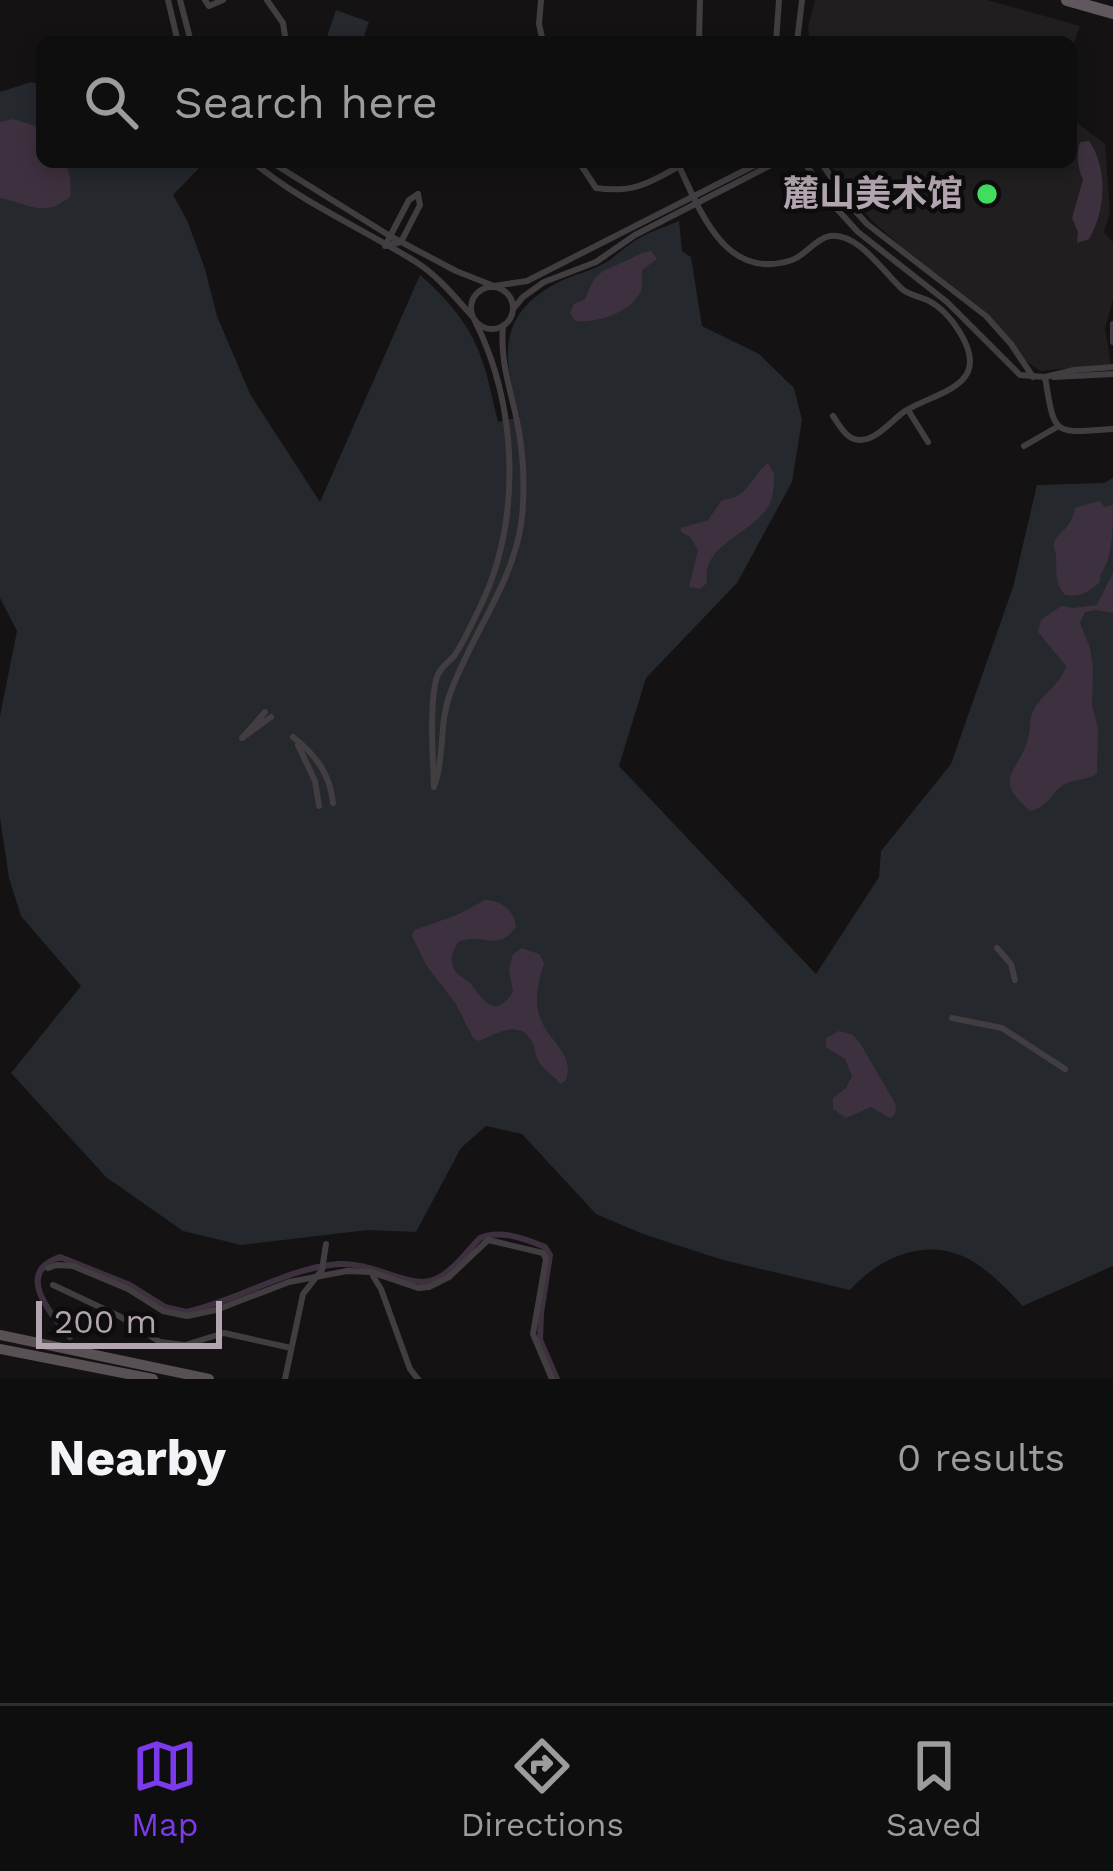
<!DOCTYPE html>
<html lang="en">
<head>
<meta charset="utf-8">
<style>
  body { margin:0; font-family:"Work Sans","Noto Sans SC",sans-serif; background:#181717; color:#f1f3f6 }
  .scale { position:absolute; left:36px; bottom:30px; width:186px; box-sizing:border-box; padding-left:12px; border:6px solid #b2a5b0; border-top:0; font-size:33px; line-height:42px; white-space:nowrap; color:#b2a5b0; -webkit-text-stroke:9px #0e0d0e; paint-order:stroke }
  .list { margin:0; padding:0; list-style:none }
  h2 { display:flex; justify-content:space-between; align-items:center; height:156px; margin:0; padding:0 48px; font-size:51px }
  h2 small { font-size:39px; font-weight:400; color:#9b9c9e }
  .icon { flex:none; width:66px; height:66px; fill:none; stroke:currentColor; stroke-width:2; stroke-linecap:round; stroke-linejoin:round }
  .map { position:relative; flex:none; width:1113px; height:1379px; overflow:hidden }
  .search { position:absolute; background:#0f0e0e; box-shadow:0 6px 18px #0003; left:36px; right:36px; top:36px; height:132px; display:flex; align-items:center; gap:30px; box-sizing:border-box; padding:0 42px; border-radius:18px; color:#9b9c9e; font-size:45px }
  .sheet { height:324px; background:#0f0e0e }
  nav { display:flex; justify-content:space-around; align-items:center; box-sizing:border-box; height:168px; border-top:3px solid #2f2e2e; background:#0f0e0e; font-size:33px; color:#9b9c9e }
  nav a { display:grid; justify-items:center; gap:6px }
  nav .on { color:#7c3aed }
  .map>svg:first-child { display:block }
</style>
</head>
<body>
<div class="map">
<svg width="1113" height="1379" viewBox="0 0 1113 1379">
  <rect width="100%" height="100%" fill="#141213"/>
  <g fill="#201e1f">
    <polygon points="815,0 987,0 1080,26 1071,51 1071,42 810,42 808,28"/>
    <polygon points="1071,118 1105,144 1110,212 1104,232 1113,242 1113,300 1105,328 1111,364 1041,371 1025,361 987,313 904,249 871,220 836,176 831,162 1071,162"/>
  </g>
  <g fill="#25282d">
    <polygon points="336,10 369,22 362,42 338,42 327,37"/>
    <path d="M31,82L42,85V162H201L203,164L173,195L187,220L205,269L217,316L250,394L320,502L420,275C454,305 475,331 487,376C491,391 494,407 498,422L520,417C502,357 496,313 561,281C576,274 591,271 605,263C616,256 625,247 636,240C649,232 665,227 679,221L682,251L691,257L702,326L759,354L794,388L802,420L792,482L737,583L646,678L619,766L816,974L879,877L881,851L951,764L1013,587L1037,485L1104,483L1113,478V1266L1023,1306C1004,1286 981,1261 954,1253C915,1241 875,1262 850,1290L723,1260L643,1234L596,1214L522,1134L486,1126L461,1148L416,1232L368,1230L241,1245L183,1231L106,1177L11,1073L81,986L21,916L9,878L0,818V716L17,631L0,598V92Z"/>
  </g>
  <g fill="#3e313f">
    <path d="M13,119L42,128V162H65L70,177L71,196C44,219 30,204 0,198V122Z"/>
    <path d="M1089,141C1108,168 1106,211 1089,239L1077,243L1078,232L1072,218L1083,180C1078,169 1076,155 1080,142Z"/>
    <path d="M651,251L657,259L642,270C642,276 643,285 641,291C630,313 598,323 575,321L570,313L574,304L585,299C596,273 596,274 621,263C633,258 638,253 651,251Z"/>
    <path d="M768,463L774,474C774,483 774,494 770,503C756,534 700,543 707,583L700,589L689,587L698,550L690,537L681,532V528L708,520L722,500C750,497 748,479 768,463Z"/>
    <path d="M1099,501L1105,507L1113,505C1113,529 1113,559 1100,575V582C1089,592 1080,597 1065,595C1054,582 1057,571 1056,554C1055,551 1053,547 1054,544C1056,532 1071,531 1075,508Z"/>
    <path d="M1113,573V613L1095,610L1085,612L1080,623L1090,648L1093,668L1092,705L1098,728L1097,774C1087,780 1075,779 1065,784C1050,792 1051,806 1030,811C992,778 1017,775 1028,739C1031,729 1029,720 1033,711C1043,693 1060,685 1066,666L1038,632L1041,620L1061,606L1073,608L1097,605Z"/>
    <path d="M485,900C501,900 515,911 516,927C495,954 484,931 458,942C455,949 451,953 452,961C452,973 462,976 470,983C484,1000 494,1021 513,992L509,970L513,954L522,948L539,954L544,963C539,980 533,1002 541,1020C550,1042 575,1055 566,1080L560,1084C554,1075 544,1071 539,1062C535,1056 535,1048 532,1042C519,1018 497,1034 478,1041L473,1038L456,1004L426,965L412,936L414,930L457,915Z"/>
    <polygon points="839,1031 853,1035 860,1043 896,1105 895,1115 890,1118 871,1107 846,1118 833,1109 833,1098 846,1088 852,1076 845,1059 826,1047 826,1038"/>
  </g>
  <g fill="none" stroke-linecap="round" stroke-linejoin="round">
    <path stroke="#3e313f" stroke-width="6" d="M70,1337C52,1315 13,1273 60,1257L130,1285L165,1307L186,1312C238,1301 286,1268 339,1264C371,1262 407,1287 430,1281C449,1277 467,1251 480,1238C500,1229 526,1239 545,1247L550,1255L541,1313L540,1340L557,1379"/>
    <g stroke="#423d41" stroke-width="6">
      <polyline points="168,0 178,42"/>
      <polyline points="180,0 191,42"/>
      <polyline points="205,0 209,6 223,0"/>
      <polyline points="267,0 283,23 286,42"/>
      <polyline points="541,0 539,24 543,42"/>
      <polyline points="699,42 700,0"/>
      <polyline points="776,42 779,0"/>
      <polyline points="797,42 802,0"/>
      <path d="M253,162C302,203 362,228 416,262C438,276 454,296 471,315"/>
      <polyline points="271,162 390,236 456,271 494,286 527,281 761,162"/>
      <path d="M579,162L596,188C637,194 653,180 687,162"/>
      <polyline points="804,162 836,208 858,232 947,302 1020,375 1045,377 1074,370 1113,367"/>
      <polyline points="821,162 849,204 867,224 986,316 1011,344 1033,377"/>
      <path d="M679,166C701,213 726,282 792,260C806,255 816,238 830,236C858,232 884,273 902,289C909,295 918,296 927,300C940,306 952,319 959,331C994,386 938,391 905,411C892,420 876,441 859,440C846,439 840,426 833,416"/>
      <polygon points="418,194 420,205 401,242 385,246 409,200"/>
      <circle cx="492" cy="308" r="21"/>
      <polyline points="513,309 523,297 544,282 596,262 635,235 777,162"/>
      <polyline points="1113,324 1113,342"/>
      <path d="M1045,377C1055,437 1052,433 1113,429"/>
      <polyline points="1054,377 1113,374"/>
      <polyline points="908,410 928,442"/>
      <polyline points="1024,446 1057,427"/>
      <polyline points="265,712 242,738 271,717"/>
      <path d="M293,737C316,755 330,774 333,803"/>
      <polyline points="298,745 315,781 319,806"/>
      <path d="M435,784C445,754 439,723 450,694C471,634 515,582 522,517C525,485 523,448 516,416C509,385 500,359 503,326"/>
      <path d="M434,787C433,762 429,700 437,677C440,667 448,663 454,656C464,642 472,623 480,607C522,520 518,407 475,321"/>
      <polyline points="997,948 1011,964 1015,980"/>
      <polyline points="952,1018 1002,1028 1065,1069"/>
      <polyline points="48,1268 57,1265 73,1266 128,1289 163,1311 187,1316 216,1310 289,1282 347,1271 371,1272 418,1288 429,1287 449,1277 488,1240 543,1253 546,1259 533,1334 552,1379"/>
      <polyline points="373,1276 381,1289 410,1369 418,1379"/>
      <polyline points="53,1285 119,1316 160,1342 185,1345 224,1333 291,1348"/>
      <polyline points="285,1379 303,1294 322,1270 326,1244"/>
    </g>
    <g stroke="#575055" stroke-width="10">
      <polyline points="0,1335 209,1379"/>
      <polyline points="0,1349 153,1379"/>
    </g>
    <polyline stroke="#60585e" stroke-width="12" points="1067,0 1113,13"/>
  </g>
  <circle fill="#42dc5e" stroke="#0e0d0e" stroke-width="4.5" cx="987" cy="194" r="12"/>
  <g text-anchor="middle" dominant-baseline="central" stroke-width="9" stroke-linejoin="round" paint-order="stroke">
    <g font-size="36" font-weight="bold" fill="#b2a5b0" stroke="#0e0d0e" text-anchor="end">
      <text x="963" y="194">麓山美术馆</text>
    </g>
  </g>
</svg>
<div class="scale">200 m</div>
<div class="search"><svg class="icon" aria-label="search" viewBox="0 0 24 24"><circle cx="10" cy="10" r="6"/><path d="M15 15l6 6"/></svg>Search here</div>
</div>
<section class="sheet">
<h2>Nearby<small>0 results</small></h2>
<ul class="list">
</ul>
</section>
<nav>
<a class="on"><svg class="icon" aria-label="map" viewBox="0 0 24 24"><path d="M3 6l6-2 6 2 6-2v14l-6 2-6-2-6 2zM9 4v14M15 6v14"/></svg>Map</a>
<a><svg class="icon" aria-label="directions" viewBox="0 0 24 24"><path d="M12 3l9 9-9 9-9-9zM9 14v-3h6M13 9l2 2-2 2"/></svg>Directions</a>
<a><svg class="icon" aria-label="saved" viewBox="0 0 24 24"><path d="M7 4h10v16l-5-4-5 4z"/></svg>Saved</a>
</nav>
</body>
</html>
